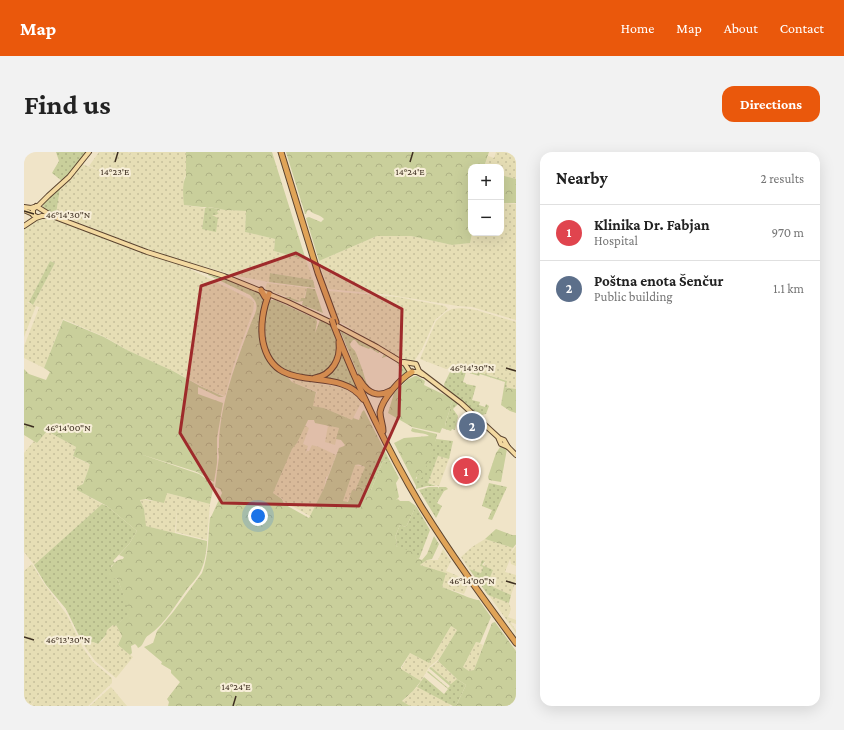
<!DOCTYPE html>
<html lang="en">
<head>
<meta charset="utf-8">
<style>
  body { margin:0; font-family:"Crimson Pro",serif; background:#f2f2f2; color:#222 }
  .controls { position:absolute; right:12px; top:12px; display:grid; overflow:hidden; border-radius:8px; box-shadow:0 4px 16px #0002 }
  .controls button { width:36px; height:36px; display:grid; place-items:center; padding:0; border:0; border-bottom:1px solid #e0e0e0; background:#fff; color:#222; font:20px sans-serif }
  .you { position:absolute; left:234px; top:364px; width:14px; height:14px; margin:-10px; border:3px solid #fff; border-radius:50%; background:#1a73e8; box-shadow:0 0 0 6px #1a73e833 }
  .badge { display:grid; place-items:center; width:26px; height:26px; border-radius:50%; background:#ea580c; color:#fff; font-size:13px; font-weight:700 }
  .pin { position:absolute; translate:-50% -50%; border:2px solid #fff; box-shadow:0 1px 4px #0006 }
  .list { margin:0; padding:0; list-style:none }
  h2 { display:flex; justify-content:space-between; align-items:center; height:52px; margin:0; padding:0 16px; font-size:17px }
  h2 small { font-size:13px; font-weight:400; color:#767676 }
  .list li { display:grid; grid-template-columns:26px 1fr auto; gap:12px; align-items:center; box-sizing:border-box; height:56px; padding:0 16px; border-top:1px solid #e0e0e0 }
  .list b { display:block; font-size:15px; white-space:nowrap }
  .list p { margin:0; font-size:13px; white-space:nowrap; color:#767676 }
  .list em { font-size:13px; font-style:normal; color:#767676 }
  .map { position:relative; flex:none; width:492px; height:554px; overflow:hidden; border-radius:12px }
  header { display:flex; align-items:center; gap:24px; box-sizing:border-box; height:56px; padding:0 20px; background:#ea580c; color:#fff }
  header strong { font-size:19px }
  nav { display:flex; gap:22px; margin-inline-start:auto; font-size:14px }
  .intro { display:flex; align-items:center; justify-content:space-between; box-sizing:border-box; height:96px; padding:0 24px }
  h1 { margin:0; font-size:28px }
  .button { padding:10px 18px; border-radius:12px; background:#ea580c; color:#fff; font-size:14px; font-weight:700 }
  main { display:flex; gap:24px; padding:0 24px }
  aside { flex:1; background:#fff; border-radius:12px; box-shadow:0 4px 16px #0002 }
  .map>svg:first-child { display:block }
</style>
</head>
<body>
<header>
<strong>Map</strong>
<nav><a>Home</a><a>Map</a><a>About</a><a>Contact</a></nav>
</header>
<div class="intro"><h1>Find us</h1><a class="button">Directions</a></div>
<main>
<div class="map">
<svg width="492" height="554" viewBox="0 0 492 554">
  <defs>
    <pattern id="farmland-dots" width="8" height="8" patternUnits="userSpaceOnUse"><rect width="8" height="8" fill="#e6deb5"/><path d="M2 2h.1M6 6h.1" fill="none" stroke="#c6bf9b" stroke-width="1.8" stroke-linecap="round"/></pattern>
    <pattern id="green-dots" width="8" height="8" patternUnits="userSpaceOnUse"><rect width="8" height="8" fill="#c9cf9b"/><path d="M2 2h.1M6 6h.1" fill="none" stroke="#aeb285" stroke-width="1.8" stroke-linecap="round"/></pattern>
    <pattern id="forest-crowns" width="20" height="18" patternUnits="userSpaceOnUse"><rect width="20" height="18" fill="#c9cf9b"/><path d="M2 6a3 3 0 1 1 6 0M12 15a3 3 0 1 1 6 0" fill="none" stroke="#aeb285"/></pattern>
  </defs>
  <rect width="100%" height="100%" fill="#f0e4c8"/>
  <g fill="url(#farmland-dots)" fill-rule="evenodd">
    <polygon points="75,0 104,0 109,5 105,0 162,0 162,24 160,26 160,53 181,56 178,77 192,66 188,63 189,58 196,59 196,57 203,58 222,59 221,80 251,87 250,99 282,108 289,128 247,121 245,130 213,124 130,100 32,62 36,37 56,13 58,12 84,22 65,14"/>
    <polygon points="472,0 492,0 492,27 477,23 477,15 460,15 464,4 470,6"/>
    <polygon points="477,51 492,52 492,168 448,155 434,154 366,143 305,137 303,135 295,109 353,84 387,84 428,93 445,91 448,81 477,81"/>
    <path d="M23,65L35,68L105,96L106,95L162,115L228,148L230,151L229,159L210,212L201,244L187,239L151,220L105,199L81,185L39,167L20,216L0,206V194L10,169L15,156L19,157L12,154L0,185V76L12,67ZM24,108L31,111L9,153L3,150H5L26,109Z"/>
    <polygon points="243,131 283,136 280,146 277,146 276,149 273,149 266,146 266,145 260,144 241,137"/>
    <polygon points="304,139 374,145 421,154 424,157 411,168 398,197 391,208 390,210 382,210 314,169"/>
    <polygon points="438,156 452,158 492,170 492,237 482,235 483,229 465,223 454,222 428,216 422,217 396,207 412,169 422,160 428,157"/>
    <polygon points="269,227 320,236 331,243 337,251 336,253 328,268 300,256 288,254 293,240 271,231 268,230"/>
    <polygon points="280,273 285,276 279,292 284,294 281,303 283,299 285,299 288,293 295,295 312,303 304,324 302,325 300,336 286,364 259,349 259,347 249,341 268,297 273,291"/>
    <polygon points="304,274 315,276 311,293 301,290"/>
    <polygon points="23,279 52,295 49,304 65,312 66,314 59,331 53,338 78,352 10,413 0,400 0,301 10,289 13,291"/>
    <polygon points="414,304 425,307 415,334 404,331"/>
    <polygon points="331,313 341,315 331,339 328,339 323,350 319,349"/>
    <polygon points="143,341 186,352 183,388 152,380 153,356 151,381 121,374 120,358 116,347 128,349"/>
    <polygon points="461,387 489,396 486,402 492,394 492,414 487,412 486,407 481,420 492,423 492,428 487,443 469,435 465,428 469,418 459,414 461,410 458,408 456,414 459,415 457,421 445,417 437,405 448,395"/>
    <polygon points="419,397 427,409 422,419 439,426 444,433 440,442 418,435 421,421 396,413 403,408 414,408"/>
    <polygon points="8,412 19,430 43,463 59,496 69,510 88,526 88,531 64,554 7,554 19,537 7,553 0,554 0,419"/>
    <polygon points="464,442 485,451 487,457 484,465 492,468 492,472 486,470 492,478 492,481"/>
    <polygon points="89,473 92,473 98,484 94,493 109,505 92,526 71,509 59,492 69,490 73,492 78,489 82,483 83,478"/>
    <polygon points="427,474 433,478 415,507 405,515 397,529 377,517 386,501 405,511"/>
    <polygon points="452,490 459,493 450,519 445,519 439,515"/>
    <polygon points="414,509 433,527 428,533 407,515"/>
    <polygon points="87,535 103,554 66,554"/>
    <polygon points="393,535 421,549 426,552 425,554 386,554 378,550"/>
  </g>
  <g fill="url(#green-dots)">
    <polygon points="32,0 63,0 51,16 38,29 28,21 35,9"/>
    <polygon points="38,33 40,33 36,37 32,62 21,58 19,55 20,49"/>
    <polygon points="183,55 196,57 196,59 194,58 193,60 189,59 195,61 192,63 188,63 194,66 192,80 178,77 181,56"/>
    <polygon points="26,109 31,111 9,153 5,150"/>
    <path d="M184,121H189L236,141L240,147L237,175L227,171C232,159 237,153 226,143L184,123Z"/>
    <polygon points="246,121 289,128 291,136 245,130"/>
    <polygon points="283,136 291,137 299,161 278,153 279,149 273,150 260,145 267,145 267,146 276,149 277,146 281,146"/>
    <path d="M247,148H251L292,167L293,170L291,181L296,168L306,172C308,179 313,186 313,193C314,199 312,205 309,211C295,234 259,225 247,204C242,195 241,185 241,174C241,166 242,153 247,148Z"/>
    <path d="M315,176C322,186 329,183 338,188C344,191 350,195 355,199V201H354L346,196L345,197L335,193L331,188H329L326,192C327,196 329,196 331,199C333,203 335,209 337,214C339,218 342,232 344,234C355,249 370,232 379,224L373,210L364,204L358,206L360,202H362L377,210L383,219L381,223L362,240L349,241L336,227Z"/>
    <polygon points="317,196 337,242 332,238 292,227 303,223"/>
    <polygon points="428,216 454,222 454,220 483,229 482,235 480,235 481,230 456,222 455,224 442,220 439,230 442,231 442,232 452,234 448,248 456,250 455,253 461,255 462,252 465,254 462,262 453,264 421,237 420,232"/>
    <path d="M430,247L441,256L449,267L442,274H441L448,266L434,252L429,257L434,264L431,278L428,277L427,279L421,277C421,270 423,267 425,260C427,255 426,252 430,247Z"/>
    <polygon points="412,287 429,289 425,307 414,304 404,331 412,334 403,334 392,337 392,334 388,326 392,327 393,326 392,323 395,322 407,301"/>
    <polygon points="361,299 366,309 362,310 359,309 347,338 333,334 341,315 334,312 341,311 357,305 357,301"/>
    <polygon points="465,331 483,335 468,368 464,367 468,358 458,354"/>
    <polygon points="405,335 414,335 414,337 415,335 422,335 424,337 420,339 413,351 418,354 412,366 395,338"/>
    <polygon points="78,352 83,354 113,379 105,392 89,409 91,411 87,414 92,426 94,428 107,461 91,474 89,473 83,478 82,483 74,492 69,490 60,492 58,490 42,457 22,433 10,413"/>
    <polygon points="392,354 406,378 395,407 372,394 373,389 371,385 376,373 382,375"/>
    <polygon points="458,408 461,409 458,413 469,418 465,428 469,435 487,443 485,451 464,443 445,417 457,421 459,415 456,414"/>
    <polygon points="407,515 427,532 433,527 442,533 432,554 429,554 393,535 400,525 420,542 424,537 403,520 404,519 424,536 426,534 405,516"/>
  </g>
  <g fill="url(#forest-crowns)" fill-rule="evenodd">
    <path d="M162,0H248L282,108L250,99L251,87L221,80L222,59L201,58L185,55H178L160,53C159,44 158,31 162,24Z"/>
    <path d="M262,0H465L460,15H447L448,81L446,91L428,93L387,84H353L295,109L282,66L285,65L297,70L300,67C296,62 289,63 285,58L283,59L282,62H281Z"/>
    <polygon points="477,23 492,27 492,51 477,51"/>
    <path d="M39,168L80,185L103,198L149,219L176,234L200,245H195L174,235V242L199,251L193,286V311L190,330L173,320L116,302L175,322L190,332L186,352L143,341L140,351L122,347L116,348L120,357L122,374L183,389V392C182,400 181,409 178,416C175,424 169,430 164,436C152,452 141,472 125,483C119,486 121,493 114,496L113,494L111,492L107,494L108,501L106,503L94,493L98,484L92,473L106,461L94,428L92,426L89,427L84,423C86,416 91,407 99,407L100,405L95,403L105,392L113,379L83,354L53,338V335L59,332L66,313L64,311L49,304L52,295L23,279L13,291L0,283V217L5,222L22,228L26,220L20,216Z"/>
    <path d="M227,171L237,175L241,200L268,230L292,240L289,254L300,256L328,268L329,266L335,268L338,260L340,258L361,299L357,301L356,307L344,311L331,313L319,349L324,350L328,338L331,339L333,334L347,338L359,309L362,310L366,309L375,326L372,331L375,345L372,348L374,347L376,349H385L392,354L382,375L376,373L371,385L373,389L372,394L392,401L393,406L398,408L403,402L410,384L415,392L408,407L403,408L396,413L422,421L418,435C425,437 451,449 455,448L467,465L456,491L452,490L439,515L445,519L450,518L468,471L471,470L492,499V554H432L442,533L433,527L414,509L433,478L427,474L405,511L386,501L377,515V517L397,529L389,539L378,549L386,554H144L145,550L143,547L156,530L147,521V518L137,512L138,510L120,495L129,491L133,479L149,460L178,421C185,403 184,384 186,365H187L198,341L196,337L191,335L195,305L194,296H195C195,253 212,211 227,171ZM284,268H290L291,271L315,276L312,287L317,288L321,293L320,294L315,296L300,336L285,366L260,352L258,347L249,341L268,297L273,291Z"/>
    <path d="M391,224H393L401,229L400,233L423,244L424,243L430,247C426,252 427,255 425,260C423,267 421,269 421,277L418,276L416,281L388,275L364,261L370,241L383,228Z"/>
    <polygon points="480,235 492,237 492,261 486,259 477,253"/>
    <path d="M388,276L413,282L411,292L398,326H396L395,322H394L391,328L388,326L370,291L380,286L405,284C401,280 392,282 387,279Z"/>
    <polygon points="477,294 479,294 483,297 477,330 465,328 464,325 472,301"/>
    <polygon points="472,377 488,383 492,383 492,392 489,396 461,387"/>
  </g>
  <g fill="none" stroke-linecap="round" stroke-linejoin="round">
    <g stroke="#5b4430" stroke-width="6">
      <g id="major">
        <polyline points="12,54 28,64 123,100 200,124 264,150 304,169 353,195 381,212 386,220 393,220 399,223"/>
        <polyline points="0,55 7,56 10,55"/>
        <polyline points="0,58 9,62"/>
        <polyline points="13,65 9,63 9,57 14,54 24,44 45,25 65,0"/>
        <polyline points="0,74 12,66 18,64 28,64"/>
        <polyline points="380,210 392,212 395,219 437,251 474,285 477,292 484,295"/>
        <polyline points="475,286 480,288 484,295 492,303"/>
      </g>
    </g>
    <g stroke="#5b4430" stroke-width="7">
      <g id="highway">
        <polyline points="257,0 294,121 312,170"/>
        <polyline points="237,138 241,145"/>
        <path d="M245,142C239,156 236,175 239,190C251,247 313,211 339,247"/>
        <path d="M310,174C334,236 363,297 397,354C426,401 459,446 492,491"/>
        <path d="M291,226C308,223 317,207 315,190"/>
        <path d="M334,226C337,229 338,232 340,234C347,243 357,244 366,239"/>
        <path d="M359,279C359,272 356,267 356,260C358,247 377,226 388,220"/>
      </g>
    </g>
    <use href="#major" stroke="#f3d9a0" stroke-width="4"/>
    <use href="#highway" stroke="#e0a458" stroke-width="5"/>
    <g stroke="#5b4430" stroke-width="7" stroke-linecap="butt">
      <polyline id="highway-bridge" points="308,168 310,174"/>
    </g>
    <use href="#highway-bridge" stroke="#e0a458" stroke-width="5"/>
  </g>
  <path fill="#9e2a2b" fill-opacity="0.2" stroke="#9e2a2b" stroke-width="3" stroke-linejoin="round" d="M272,101L378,157L375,264L335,354L198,351L156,281L177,134Z"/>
  <path fill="none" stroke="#3d2e20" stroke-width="1.5" d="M91,10L94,0M386,10L389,0M0,59L10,62M482,216L492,219M0,272L10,275M482,429L492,432M0,485L10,488M209,554L212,544"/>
  <g font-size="10" text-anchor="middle" fill="#3d2e20" stroke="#f7eed8" stroke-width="4" stroke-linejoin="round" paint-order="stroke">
    <text x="91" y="23">14°23'E</text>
    <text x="386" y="23">14°24'E</text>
    <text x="44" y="66">46°14'30"N</text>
    <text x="448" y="219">46°14'30"N</text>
    <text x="44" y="279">46°14'00"N</text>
    <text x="448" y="432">46°14'00"N</text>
    <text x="44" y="491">46°13'30"N</text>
    <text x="212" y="538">14°24'E</text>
  </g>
</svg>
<div class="controls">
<button>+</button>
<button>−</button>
</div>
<div class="you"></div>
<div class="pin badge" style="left:442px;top:319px;background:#e0444e">1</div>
<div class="pin badge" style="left:448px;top:274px;background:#5c6f8a">2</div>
</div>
<aside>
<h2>Nearby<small>2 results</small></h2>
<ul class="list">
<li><span class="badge" style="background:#e0444e">1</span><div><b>Klinika Dr. Fabjan</b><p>Hospital</p></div><em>970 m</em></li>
<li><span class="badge" style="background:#5c6f8a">2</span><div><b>Poštna enota Šenčur</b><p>Public building</p></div><em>1.1 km</em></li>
</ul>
</aside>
</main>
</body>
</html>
